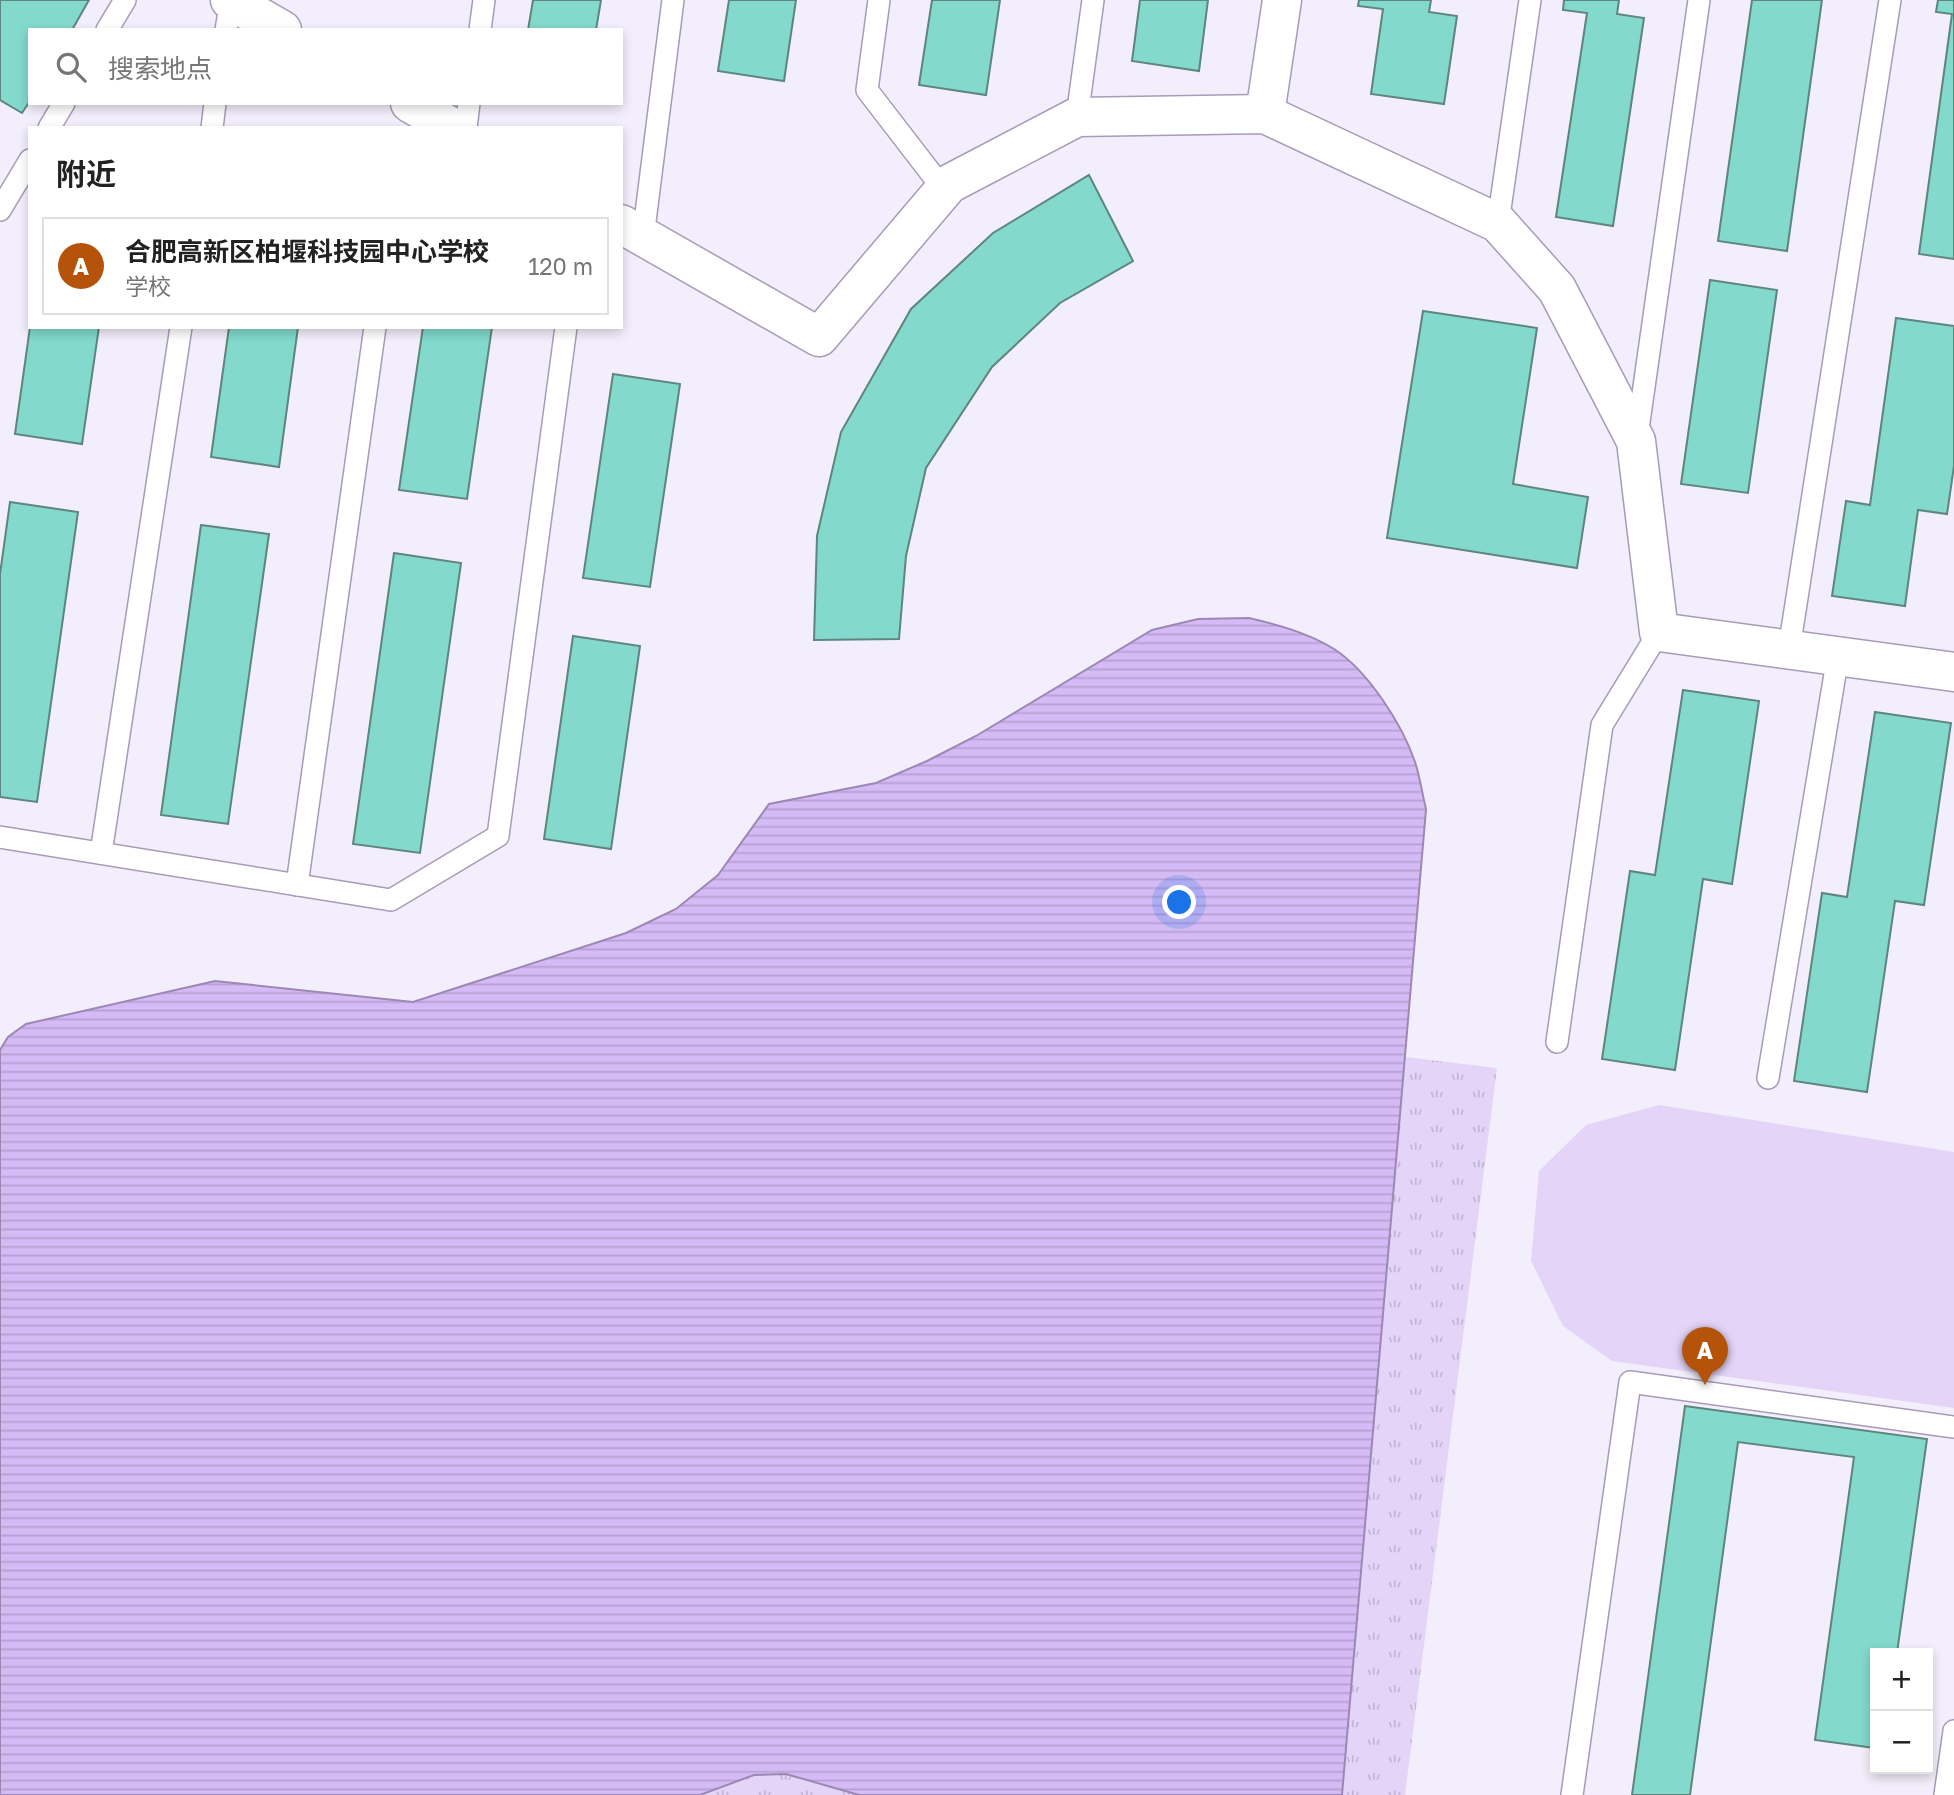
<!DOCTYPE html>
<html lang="zh">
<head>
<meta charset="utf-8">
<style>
  body { margin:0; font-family:"Golos Text","Noto Sans SC",sans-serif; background:#f6f6f6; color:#222 }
  .controls { position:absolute; right:21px; bottom:21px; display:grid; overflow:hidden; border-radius:0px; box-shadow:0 4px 10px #0003 }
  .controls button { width:63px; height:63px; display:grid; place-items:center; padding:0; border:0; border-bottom:2px solid #e0e0e0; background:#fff; color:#222; font:35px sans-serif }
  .you { position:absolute; left:1180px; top:903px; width:24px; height:24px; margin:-18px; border:5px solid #fff; border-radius:50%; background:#1a73e8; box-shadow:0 0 0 10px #1a73e833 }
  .badge { display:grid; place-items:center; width:46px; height:46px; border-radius:50%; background:#b45309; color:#fff; font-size:23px; font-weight:700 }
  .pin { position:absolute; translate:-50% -58px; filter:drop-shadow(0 2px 4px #0008) }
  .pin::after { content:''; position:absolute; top:37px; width:24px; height:21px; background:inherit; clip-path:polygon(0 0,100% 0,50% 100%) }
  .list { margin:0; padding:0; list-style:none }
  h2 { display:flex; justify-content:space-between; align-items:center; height:91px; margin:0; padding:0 28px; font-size:30px }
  h2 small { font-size:23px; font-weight:400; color:#767676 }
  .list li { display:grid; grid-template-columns:46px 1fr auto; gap:21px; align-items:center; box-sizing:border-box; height:98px; margin:0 14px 14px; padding:0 14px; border:2px solid #e0e0e0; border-radius:0px }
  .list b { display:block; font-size:26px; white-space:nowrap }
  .list p { margin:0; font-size:23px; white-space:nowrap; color:#767676 }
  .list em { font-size:23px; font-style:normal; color:#767676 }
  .icon { flex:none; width:38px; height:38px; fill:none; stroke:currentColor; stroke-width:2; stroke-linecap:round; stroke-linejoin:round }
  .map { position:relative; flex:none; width:1954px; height:1795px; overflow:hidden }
  .search { position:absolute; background:#fff; box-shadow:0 4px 10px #0003; left:28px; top:28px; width:595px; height:77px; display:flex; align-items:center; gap:18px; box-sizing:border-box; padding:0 24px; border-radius:0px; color:#767676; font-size:26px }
  .panel { position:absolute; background:#fff; box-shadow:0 4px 10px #0003; left:28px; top:126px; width:595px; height:203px; border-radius:0px }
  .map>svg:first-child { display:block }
</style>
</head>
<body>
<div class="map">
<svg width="1954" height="1795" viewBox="0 0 1954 1795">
  <defs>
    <pattern id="park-tufts" width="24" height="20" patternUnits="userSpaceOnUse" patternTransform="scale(1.75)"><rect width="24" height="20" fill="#e4d5f8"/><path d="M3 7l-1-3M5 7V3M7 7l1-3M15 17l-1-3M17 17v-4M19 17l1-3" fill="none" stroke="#c3b6d4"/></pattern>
    <pattern id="water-rules" width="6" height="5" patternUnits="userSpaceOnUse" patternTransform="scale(1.75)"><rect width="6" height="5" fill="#d5bbf6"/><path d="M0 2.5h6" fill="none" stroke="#b6a0d2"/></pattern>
  </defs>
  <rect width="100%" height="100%" fill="#f3eefb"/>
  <g fill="url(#park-tufts)">
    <polygon points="1405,1057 1497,1068 1405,1795 1342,1795"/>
    <polygon points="786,1774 859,1795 700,1795 754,1775"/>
  </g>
  <polygon fill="#e4d5f8" points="1659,1105 1954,1152 1954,1408 1612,1361 1563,1326 1531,1261 1539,1171 1586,1125"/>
  <path fill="url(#water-rules)" stroke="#9c88b5" stroke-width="2" d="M1249,618C1279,625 1308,633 1334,649C1368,671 1402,724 1415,762C1420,777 1422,793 1426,809L1342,1795H859L786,1774L754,1775L700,1795H0V1050L8,1037L26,1024L215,981L413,1002L626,933L676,909L718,875L769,804L876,783L927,761L976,736L1152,630L1198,619Z"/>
  <g fill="#82d9cc" stroke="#5e857f" stroke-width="2">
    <polygon points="0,0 89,0 72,30 30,30 30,101 22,113 0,100"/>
    <polygon points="533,0 601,0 596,30 528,30"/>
    <polygon points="729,0 796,0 784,81 718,71"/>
    <polygon points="932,0 1000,0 986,95 919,85"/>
    <polygon points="1140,0 1208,0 1199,71 1132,61"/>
    <polygon points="1359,0 1431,0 1429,12 1457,16 1444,104 1371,94 1383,9 1358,6"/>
    <polygon points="1564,0 1619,0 1617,14 1644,18 1613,226 1556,217 1587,13 1563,10"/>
    <polygon points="1752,0 1822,0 1787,251 1718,241"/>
    <polygon points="1938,0 1954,0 1954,259 1919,254 1952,14 1936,12"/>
    <polygon points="1089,175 1133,261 1060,303 992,367 926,468 906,556 899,639 814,640 817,536 841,432 911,309 993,233"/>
    <polygon points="1710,280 1777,290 1748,493 1681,484"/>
    <polygon points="1423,311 1537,328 1513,484 1588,497 1577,568 1387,538"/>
    <polygon points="1896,318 1954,326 1954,466 1947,514 1918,510 1905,606 1832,596 1846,501 1870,505"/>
    <polygon points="30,327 99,327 82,444 15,434"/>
    <polygon points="229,327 298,327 279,467 211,457"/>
    <polygon points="423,327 492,327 467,499 399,490"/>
    <polygon points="613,374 680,384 650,587 583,578"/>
    <polygon points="10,502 78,512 37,802 0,797 0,574"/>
    <polygon points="201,525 269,534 228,824 161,815"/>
    <polygon points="394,553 461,563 420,853 353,844"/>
    <polygon points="573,636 640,646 611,849 544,839"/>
    <polygon points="1683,690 1759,701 1732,884 1703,879 1675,1070 1602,1059 1630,871 1655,875"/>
    <polygon points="1875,712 1951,723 1924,905 1895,901 1867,1092 1794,1081 1822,893 1847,897"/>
    <polygon points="1685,1406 1927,1439 1897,1653 1875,1653 1875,1748 1815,1740 1854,1457 1738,1442 1690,1795 1632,1795"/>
  </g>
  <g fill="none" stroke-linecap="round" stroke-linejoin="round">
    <g stroke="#a79bb8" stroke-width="24">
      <g id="service">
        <polyline points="879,0 867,90 944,190"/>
        <polyline points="107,30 125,0"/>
        <polyline points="226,30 231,1"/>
        <polyline points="480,30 484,0"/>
        <polyline points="1077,117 1093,0"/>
        <polyline points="49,128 64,103"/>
        <polyline points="212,128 215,103"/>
        <polyline points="466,128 469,103"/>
        <polyline points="0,210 30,160"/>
        <polyline points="1498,223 1530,0"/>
        <polyline points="643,237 673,0"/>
        <polyline points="1637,436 1699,0"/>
        <polyline points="1789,649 1890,0"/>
        <polyline points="0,837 391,900 498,836 566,327"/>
        <polyline points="101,853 181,327"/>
        <polyline points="297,885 375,327"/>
        <polyline points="1557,1042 1602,725 1659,632"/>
        <polyline points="1768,1078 1838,656"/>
        <polyline points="1572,1795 1630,1382 1954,1427"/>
        <polyline points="1945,1795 1954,1731"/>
      </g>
    </g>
    <g stroke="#a79bb8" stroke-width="41">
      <g id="minor">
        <polyline points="230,0 282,30"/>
        <polyline points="410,103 453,128"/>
        <polyline points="1265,114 1282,0"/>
        <polyline points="621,224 819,337 949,184 1077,117 1265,114 1498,223 1557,289 1636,441 1659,632 1954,672"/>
      </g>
    </g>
    <use href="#service" stroke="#fff" stroke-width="21"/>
    <use href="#minor" stroke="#fff" stroke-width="38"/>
  </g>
</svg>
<div class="controls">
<button>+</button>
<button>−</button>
</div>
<div class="you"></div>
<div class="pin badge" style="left:1705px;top:1385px">A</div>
<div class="search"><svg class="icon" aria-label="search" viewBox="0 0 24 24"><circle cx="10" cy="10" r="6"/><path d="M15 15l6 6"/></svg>搜索地点</div>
<section class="panel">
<h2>附近<small></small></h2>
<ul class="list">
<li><span class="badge">A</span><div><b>合肥高新区柏堰科技园中心学校</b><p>学校</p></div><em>120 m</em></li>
</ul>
</section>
</div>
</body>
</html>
